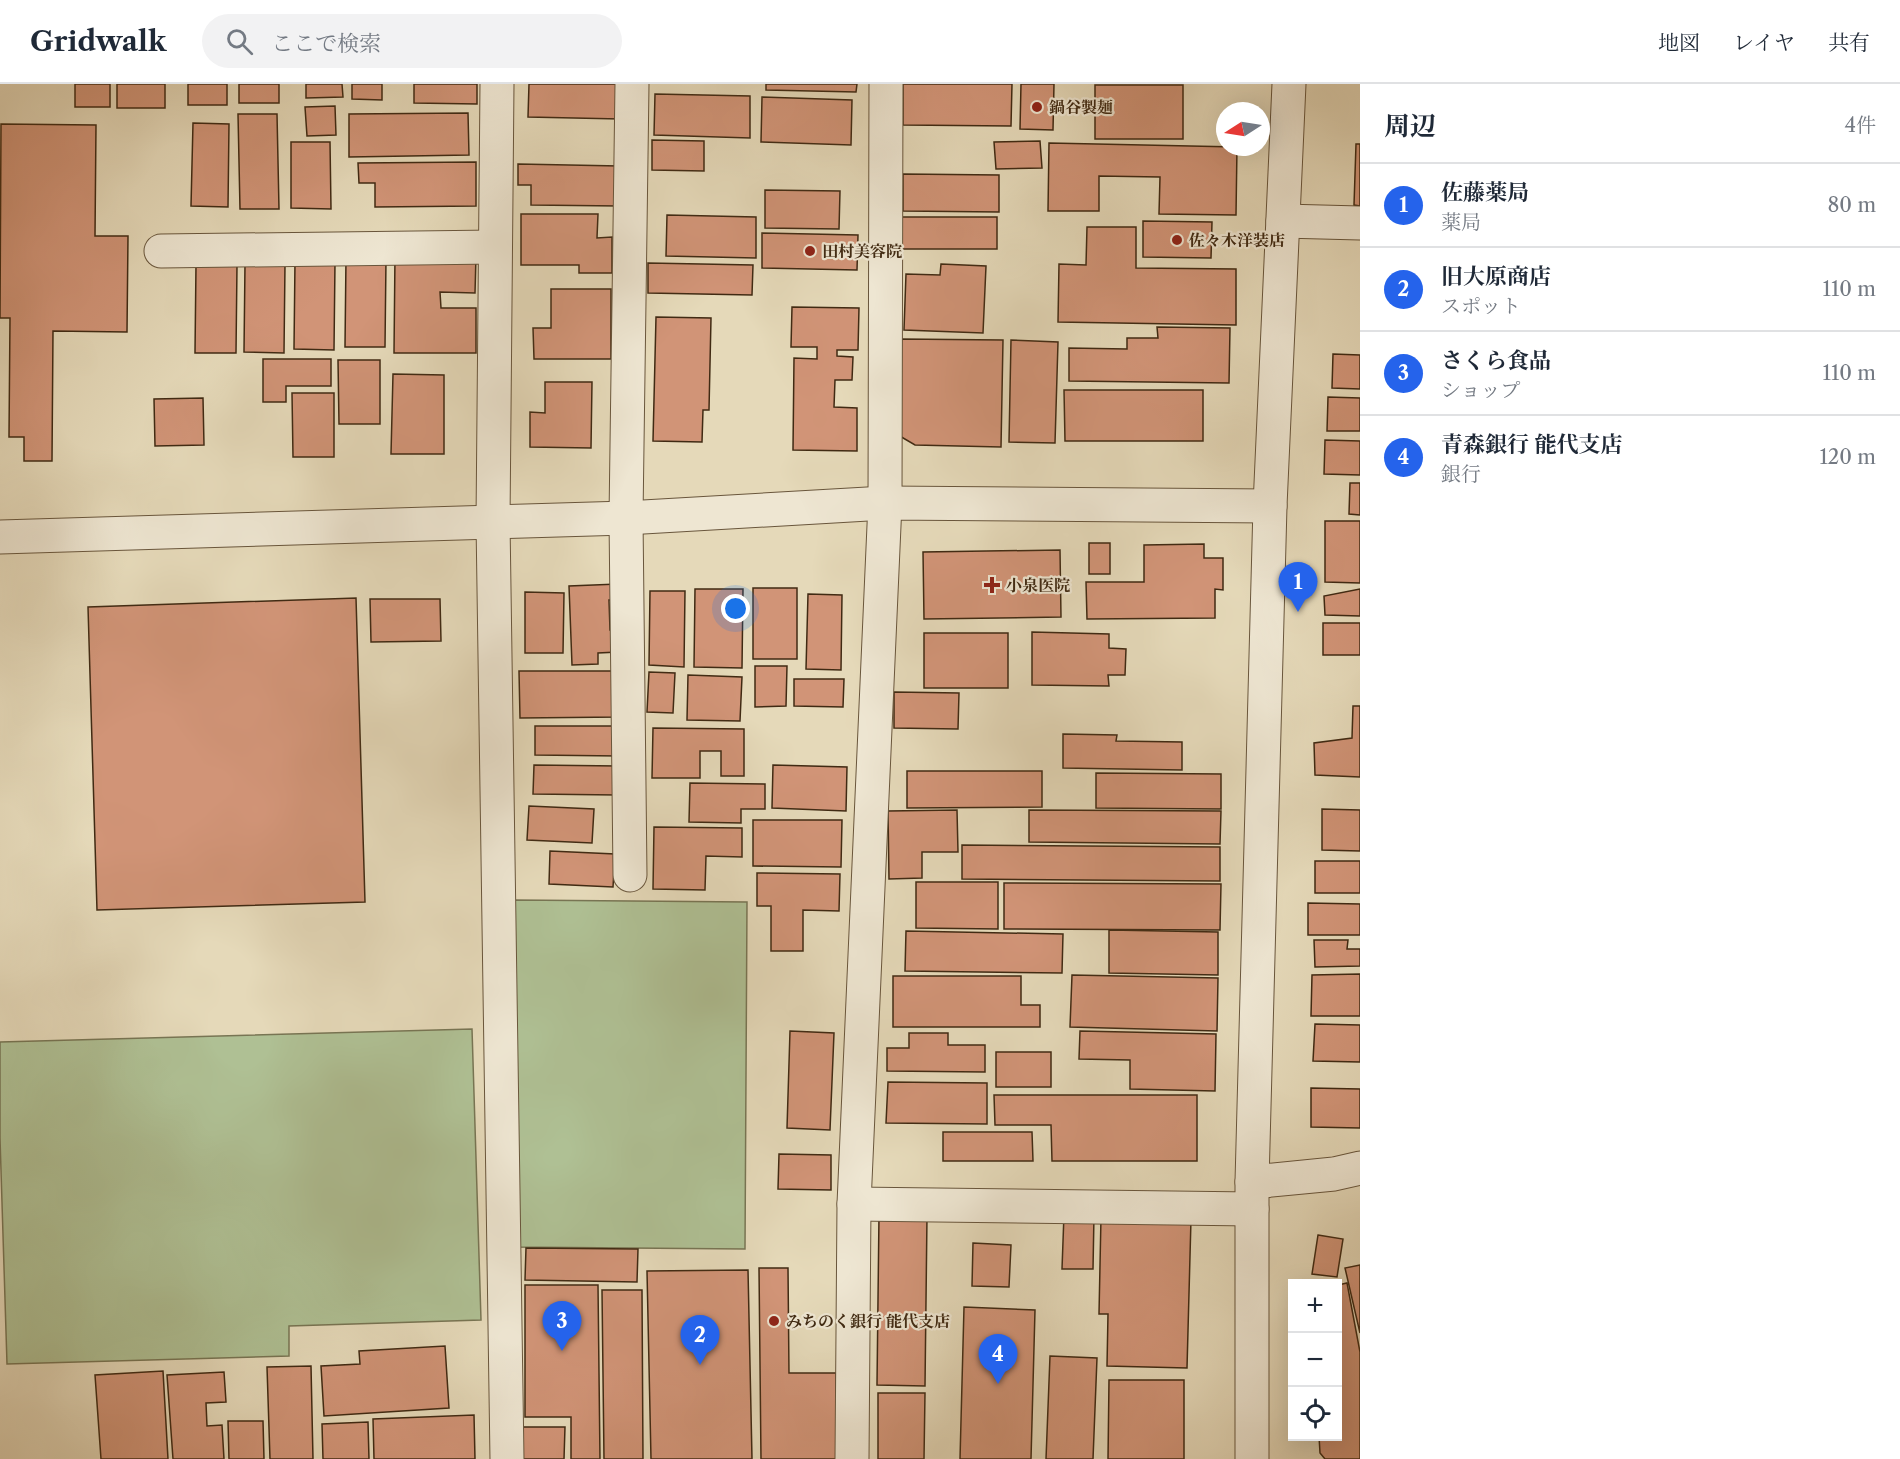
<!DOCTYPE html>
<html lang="ja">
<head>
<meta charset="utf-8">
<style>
  body { margin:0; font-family:"Libre Caslon Text","Noto Serif JP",serif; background:#f2f2f3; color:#1f2937 }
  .controls { position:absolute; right:18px; bottom:18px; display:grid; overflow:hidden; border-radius:0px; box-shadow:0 6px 24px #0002 }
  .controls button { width:54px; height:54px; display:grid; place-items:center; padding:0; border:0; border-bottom:2px solid #e0e1e3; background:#fff; color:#1f2937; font:30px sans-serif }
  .compass { position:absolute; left:1216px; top:18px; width:54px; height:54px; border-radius:50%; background:#fff; box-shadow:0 6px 24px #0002; rotate:258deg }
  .you { position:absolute; left:736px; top:525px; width:21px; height:21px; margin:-15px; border:4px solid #fff; border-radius:50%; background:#1a73e8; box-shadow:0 0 0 9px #1a73e833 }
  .badge { display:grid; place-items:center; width:39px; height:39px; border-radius:50%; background:#2563eb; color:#fff; font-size:20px; font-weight:700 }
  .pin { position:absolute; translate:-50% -50px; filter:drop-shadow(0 2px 3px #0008) }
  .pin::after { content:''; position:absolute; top:32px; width:21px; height:18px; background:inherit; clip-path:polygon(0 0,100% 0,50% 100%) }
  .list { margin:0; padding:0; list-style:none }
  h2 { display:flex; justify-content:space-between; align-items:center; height:78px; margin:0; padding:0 24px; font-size:26px }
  h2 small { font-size:20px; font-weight:400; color:#747a83 }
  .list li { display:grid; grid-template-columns:39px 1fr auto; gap:18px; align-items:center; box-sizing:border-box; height:84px; padding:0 24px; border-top:2px solid #e0e1e3 }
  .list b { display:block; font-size:22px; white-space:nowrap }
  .list p { margin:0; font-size:20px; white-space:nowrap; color:#747a83 }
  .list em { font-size:20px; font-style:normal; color:#747a83 }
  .icon { flex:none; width:33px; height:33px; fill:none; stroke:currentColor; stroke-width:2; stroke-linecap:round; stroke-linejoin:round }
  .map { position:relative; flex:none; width:1360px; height:1375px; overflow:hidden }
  header { display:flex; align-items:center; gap:36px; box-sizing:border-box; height:84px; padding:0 30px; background:#fff; border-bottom:2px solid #e0e1e3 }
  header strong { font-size:28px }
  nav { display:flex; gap:33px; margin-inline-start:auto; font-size:21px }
  .search { width:420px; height:54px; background:#f2f2f3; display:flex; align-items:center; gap:15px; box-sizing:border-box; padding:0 21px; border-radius:33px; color:#747a83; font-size:22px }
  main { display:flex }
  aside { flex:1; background:#fff }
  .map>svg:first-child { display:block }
</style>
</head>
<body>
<header>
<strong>Gridwalk</strong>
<div class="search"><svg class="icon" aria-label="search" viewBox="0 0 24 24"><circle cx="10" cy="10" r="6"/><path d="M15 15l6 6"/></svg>ここで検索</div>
<nav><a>地図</a><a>レイヤ</a><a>共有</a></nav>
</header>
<main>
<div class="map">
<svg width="1360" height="1375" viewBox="0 0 1360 1375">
  <rect width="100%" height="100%" fill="#e5d9b9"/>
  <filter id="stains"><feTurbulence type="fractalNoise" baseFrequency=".00333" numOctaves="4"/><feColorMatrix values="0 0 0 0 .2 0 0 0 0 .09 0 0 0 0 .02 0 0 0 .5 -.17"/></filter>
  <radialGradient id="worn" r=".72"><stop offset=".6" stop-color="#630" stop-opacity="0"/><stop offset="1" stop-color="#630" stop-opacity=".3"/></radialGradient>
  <g fill="#afc094" stroke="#787554" stroke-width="1.5">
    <polygon points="515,816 747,818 745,1165 512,1163"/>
    <polygon points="472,945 481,1236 289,1242 289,1272 7,1280 0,1054 0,958"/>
  </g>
  <g fill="#d19477" stroke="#402a13" stroke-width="1.5">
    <rect x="75" y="0" width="35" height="23"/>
    <rect x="117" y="0" width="48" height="24"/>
    <rect x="188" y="0" width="39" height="21"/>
    <rect x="239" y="0" width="40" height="19"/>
    <polygon points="306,0 342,0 343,13 306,14"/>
    <polygon points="352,0 382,0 382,16 352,15"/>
    <polygon points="414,0 477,0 477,20 414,19"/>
    <polygon points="529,0 621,0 620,35 528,33"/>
    <polygon points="766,0 857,0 856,8 766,6"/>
    <polygon points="903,0 1012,0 1011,42 903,41"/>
    <polygon points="1021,0 1054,0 1053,46 1020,45"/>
    <rect x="1095" y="1" width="88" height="54"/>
    <polygon points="655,10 750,12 750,54 654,51"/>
    <polygon points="762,13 852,16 851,61 761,58"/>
    <polygon points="335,22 336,51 307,52 305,23"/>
    <polygon points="468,29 469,71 349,73 349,30"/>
    <polygon points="238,30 277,30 279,125 240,125"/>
    <polygon points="193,39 229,40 228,123 191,122"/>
    <polygon points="1,40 96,41 95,152 128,152 127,248 53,247 52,377 24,377 24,353 9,353 10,234 0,234"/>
    <polygon points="652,56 704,57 704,87 652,86"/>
    <polygon points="1040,57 1042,84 996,85 994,58"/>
    <polygon points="291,58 330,58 331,125 291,124"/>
    <polygon points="1049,59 1237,63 1236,131 1159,130 1160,93 1099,92 1099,127 1048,127"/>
    <polygon points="1356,60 1360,60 1360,122 1354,121"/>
    <polygon points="476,78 476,122 375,123 375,99 359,99 358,79"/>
    <polygon points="518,80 619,82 619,122 531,121 531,101 518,101"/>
    <polygon points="903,90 999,91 999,128 903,127"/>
    <polygon points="765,106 840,107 839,145 765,144"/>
    <polygon points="521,130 598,130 597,154 612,153 612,189 579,189 579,181 521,181"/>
    <polygon points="667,131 756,133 756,174 666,172"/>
    <rect x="902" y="133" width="95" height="32"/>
    <polygon points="1143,137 1212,138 1211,174 1143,173"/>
    <polygon points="1087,143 1136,143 1136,184 1236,185 1236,241 1058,238 1059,180 1086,181"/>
    <polygon points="762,149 858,151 857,186 762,184"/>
    <polygon points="395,171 476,171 475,209 440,208 441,224 476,224 476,269 394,269"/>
    <polygon points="346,174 386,175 385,263 345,263"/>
    <polygon points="295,177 335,178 334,266 294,265"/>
    <polygon points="648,179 753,181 752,211 648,209"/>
    <polygon points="245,180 285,180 284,269 244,268"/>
    <polygon points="941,180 986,182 983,249 904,246 906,190 940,191"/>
    <polygon points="196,181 237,181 236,269 195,269"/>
    <polygon points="551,205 611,205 611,275 534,275 533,244 551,244"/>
    <polygon points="792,223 859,224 858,266 837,266 837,272 853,273 852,296 835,296 834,323 857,324 857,367 793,366 794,274 817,275 817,263 791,263"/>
    <polygon points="656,233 711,234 709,326 703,326 702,358 653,357"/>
    <polygon points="1157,243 1230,244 1229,299 1069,297 1069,264 1127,265 1127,254 1158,254"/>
    <polygon points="900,255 1003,256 1001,363 915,361 898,351"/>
    <polygon points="1011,256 1058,258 1055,359 1009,358"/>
    <polygon points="1333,270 1360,271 1360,305 1332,304"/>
    <polygon points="263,275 331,275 331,302 286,302 286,318 263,318"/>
    <polygon points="338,276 380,276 380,340 339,340"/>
    <polygon points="393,290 444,291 444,370 391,370"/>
    <polygon points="545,298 592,298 591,364 530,363 530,328 545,329"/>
    <polygon points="1064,306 1203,306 1203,357 1065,357"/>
    <polygon points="292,309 334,309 334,373 293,373"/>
    <polygon points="1328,313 1360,314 1360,347 1327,347"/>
    <polygon points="203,314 204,361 155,362 154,315"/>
    <polygon points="1325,356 1360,357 1360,391 1324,390"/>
    <polygon points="1350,399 1360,399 1360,431 1349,430"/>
    <polygon points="1325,437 1360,437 1360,499 1325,498"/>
    <rect x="1089" y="459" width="21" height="31"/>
    <polygon points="1204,460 1204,474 1223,474 1223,506 1215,505 1215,534 1087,535 1086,498 1144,498 1144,461"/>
    <polygon points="1060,466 1061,533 924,535 923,468"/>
    <polygon points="618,500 618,516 609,516 610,546 618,546 618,568 598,569 598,580 572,581 569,502"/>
    <rect x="753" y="504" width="44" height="71"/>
    <polygon points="695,505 743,505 742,584 694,583"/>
    <polygon points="1360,505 1360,532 1325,531 1324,512"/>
    <polygon points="650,507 685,507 684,583 649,581"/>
    <polygon points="525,508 564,509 563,569 525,569"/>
    <polygon points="808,510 842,511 841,586 806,585"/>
    <polygon points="356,514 365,818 97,826 88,523"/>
    <polygon points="370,515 440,515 441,557 371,558"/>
    <rect x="1323" y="539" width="37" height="32"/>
    <polygon points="1032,548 1109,550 1109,564 1126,565 1125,591 1108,591 1109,602 1032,601"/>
    <rect x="924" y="549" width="84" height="55"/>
    <polygon points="755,582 787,582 786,622 755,623"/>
    <polygon points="519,587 620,587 620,633 520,634"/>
    <polygon points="649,588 675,589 673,629 647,628"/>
    <polygon points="688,591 742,593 740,637 687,636"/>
    <polygon points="794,595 844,595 843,623 794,622"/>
    <polygon points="894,608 959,609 958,645 894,644"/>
    <polygon points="1353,622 1360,622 1360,693 1315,691 1314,659 1352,654"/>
    <polygon points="535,642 619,642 619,672 535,671"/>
    <polygon points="653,644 744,645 744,692 721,692 721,667 700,667 700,694 652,694"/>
    <polygon points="1063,650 1117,651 1116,657 1182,658 1182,686 1063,684"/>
    <polygon points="534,681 618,682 617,711 533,710"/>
    <polygon points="773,681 847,683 846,727 772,724"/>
    <polygon points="907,687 1042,687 1042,723 907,724"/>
    <polygon points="1096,689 1221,690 1221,725 1096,724"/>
    <polygon points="690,699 765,700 765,725 741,725 741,739 689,738"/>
    <polygon points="529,722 594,725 592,759 527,756"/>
    <polygon points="1322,725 1360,726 1360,767 1322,766"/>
    <polygon points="957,726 958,768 922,768 922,794 889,795 888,727"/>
    <polygon points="1029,726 1221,727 1220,760 1029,758"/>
    <polygon points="753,736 842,736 841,783 753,782"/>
    <polygon points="654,743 742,744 742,773 706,772 705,806 653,805"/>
    <polygon points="962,761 1220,763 1220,797 962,795"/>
    <polygon points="550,767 615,770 613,803 549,800"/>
    <rect x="1315" y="777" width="45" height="32"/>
    <polygon points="757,789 840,790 839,827 803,826 803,867 771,867 771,822 757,822"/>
    <polygon points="916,798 998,798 998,845 916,844"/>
    <polygon points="1004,799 1221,800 1220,846 1004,845"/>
    <polygon points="1308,819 1360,820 1360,851 1308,851"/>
    <polygon points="1109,846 1218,848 1218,891 1109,889"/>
    <polygon points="906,847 1063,850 1062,889 905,887"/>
    <polygon points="1314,856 1348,856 1347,865 1360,865 1360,882 1315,883"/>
    <polygon points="1360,890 1360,932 1311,932 1312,891"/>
    <polygon points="1072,891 1218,894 1217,947 1070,943"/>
    <polygon points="893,892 1021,892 1021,921 1040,921 1040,943 893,943"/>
    <polygon points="1315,940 1360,941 1360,978 1313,977"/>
    <polygon points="790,947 834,949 830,1046 787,1044"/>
    <polygon points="1080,947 1216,950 1215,1007 1130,1005 1130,976 1079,975"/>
    <polygon points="909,949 948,949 948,961 985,961 985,988 887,987 887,964 909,964"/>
    <rect x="996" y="968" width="55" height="35"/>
    <polygon points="888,998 987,999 987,1040 886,1039"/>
    <polygon points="1311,1004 1360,1005 1360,1044 1311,1043"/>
    <polygon points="994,1011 1197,1011 1197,1077 1052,1077 1051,1041 995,1041"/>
    <polygon points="943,1048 1032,1048 1033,1077 943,1077"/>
    <polygon points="779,1070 831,1071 831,1106 778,1105"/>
    <polygon points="1064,1130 1094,1131 1093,1185 1062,1185"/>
    <polygon points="879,1131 927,1132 925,1302 877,1301"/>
    <polygon points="1101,1133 1191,1135 1187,1284 1107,1282 1108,1230 1099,1230"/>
    <polygon points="1318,1151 1343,1155 1337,1193 1312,1190"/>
    <polygon points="973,1159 1011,1161 1009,1203 972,1202"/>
    <polygon points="526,1164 638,1165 637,1198 525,1196"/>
    <polygon points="1360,1181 1360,1249 1345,1184"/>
    <polygon points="759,1184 788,1184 789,1289 836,1289 836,1375 761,1375"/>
    <polygon points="748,1186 752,1375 651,1375 647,1187"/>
    <polygon points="1347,1199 1360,1268 1360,1375 1325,1375 1320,1369 1319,1352 1338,1352 1338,1201"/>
    <polygon points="525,1201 598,1201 600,1375 571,1375 571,1333 525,1333"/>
    <polygon points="602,1206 642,1206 643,1375 604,1375"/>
    <polygon points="964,1223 1035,1226 1031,1375 960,1375"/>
    <polygon points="445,1262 449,1324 324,1332 321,1282 360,1280 359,1267"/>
    <polygon points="1050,1272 1097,1274 1093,1375 1046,1375"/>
    <polygon points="311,1282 313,1375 270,1375 267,1283"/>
    <polygon points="163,1287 168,1375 101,1375 95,1291"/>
    <polygon points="224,1288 226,1318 206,1319 207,1342 222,1341 224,1375 173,1375 167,1291"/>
    <polygon points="1109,1296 1184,1296 1184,1375 1108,1375"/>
    <polygon points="878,1309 925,1309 924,1375 878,1375"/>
    <polygon points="474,1331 475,1375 374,1375 373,1335"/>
    <polygon points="228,1337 263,1337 264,1375 229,1375"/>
    <polygon points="368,1338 369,1375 323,1375 322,1340"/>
    <polygon points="523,1343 565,1343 564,1375 523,1375"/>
  </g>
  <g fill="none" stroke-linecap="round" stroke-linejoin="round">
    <g stroke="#69563c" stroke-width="35">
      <g id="minor">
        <polyline points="497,0 493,438 507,1375"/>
        <polyline points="1283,137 1360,139"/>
        <polyline points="161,167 495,163"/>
        <polyline points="0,453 626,434 885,419 1270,422"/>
        <polyline points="630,791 626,434 632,0"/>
        <polyline points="1252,1098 1334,1090 1360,1084"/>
        <polyline points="854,1120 1252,1125"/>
        <polyline points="852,1375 854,1120 885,419 886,0"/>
        <polyline points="1252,1375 1252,1098 1270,422 1289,0"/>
      </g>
    </g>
    <use href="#minor" stroke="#eee6d2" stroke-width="33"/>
  </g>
  <g fill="#8f2418" stroke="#eee6d2" stroke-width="2">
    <circle cx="1037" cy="23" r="6"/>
    <circle cx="1177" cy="156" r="6"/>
    <circle cx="810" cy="167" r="6"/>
    <path d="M989 492h6v6h6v6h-6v6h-6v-6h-6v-6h6z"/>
    <circle cx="774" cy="1237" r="6"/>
  </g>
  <g text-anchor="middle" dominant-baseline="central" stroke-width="4.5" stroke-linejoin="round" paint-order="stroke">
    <g font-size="16" font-weight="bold" fill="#402a13" stroke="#eee6d2" text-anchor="start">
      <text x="1049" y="23">鍋谷製麺</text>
      <text x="1189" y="156">佐々木洋装店</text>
      <text x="822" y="167">田村美容院</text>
      <text x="1006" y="501">小泉医院</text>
      <text x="786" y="1237">みちのく銀行 能代支店</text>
    </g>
  </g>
  <rect width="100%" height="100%" filter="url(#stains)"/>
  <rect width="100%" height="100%" fill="url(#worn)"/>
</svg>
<div class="controls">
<button>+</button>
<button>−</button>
<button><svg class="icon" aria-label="locate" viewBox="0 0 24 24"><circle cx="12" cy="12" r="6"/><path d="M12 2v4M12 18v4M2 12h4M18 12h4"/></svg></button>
</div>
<svg class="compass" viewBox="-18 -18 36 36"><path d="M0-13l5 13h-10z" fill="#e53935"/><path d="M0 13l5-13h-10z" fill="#747a83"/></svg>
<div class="you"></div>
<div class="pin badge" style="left:1298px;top:528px">1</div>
<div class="pin badge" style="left:700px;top:1281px">2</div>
<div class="pin badge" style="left:562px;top:1267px">3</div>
<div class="pin badge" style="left:998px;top:1300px">4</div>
</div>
<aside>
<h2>周辺<small>4件</small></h2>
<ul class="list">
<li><span class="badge">1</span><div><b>佐藤薬局</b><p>薬局</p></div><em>80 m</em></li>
<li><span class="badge">2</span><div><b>旧大原商店</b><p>スポット</p></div><em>110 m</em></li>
<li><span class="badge">3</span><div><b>さくら食品</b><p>ショップ</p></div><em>110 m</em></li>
<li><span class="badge">4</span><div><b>青森銀行 能代支店</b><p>銀行</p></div><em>120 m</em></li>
</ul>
</aside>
</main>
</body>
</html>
